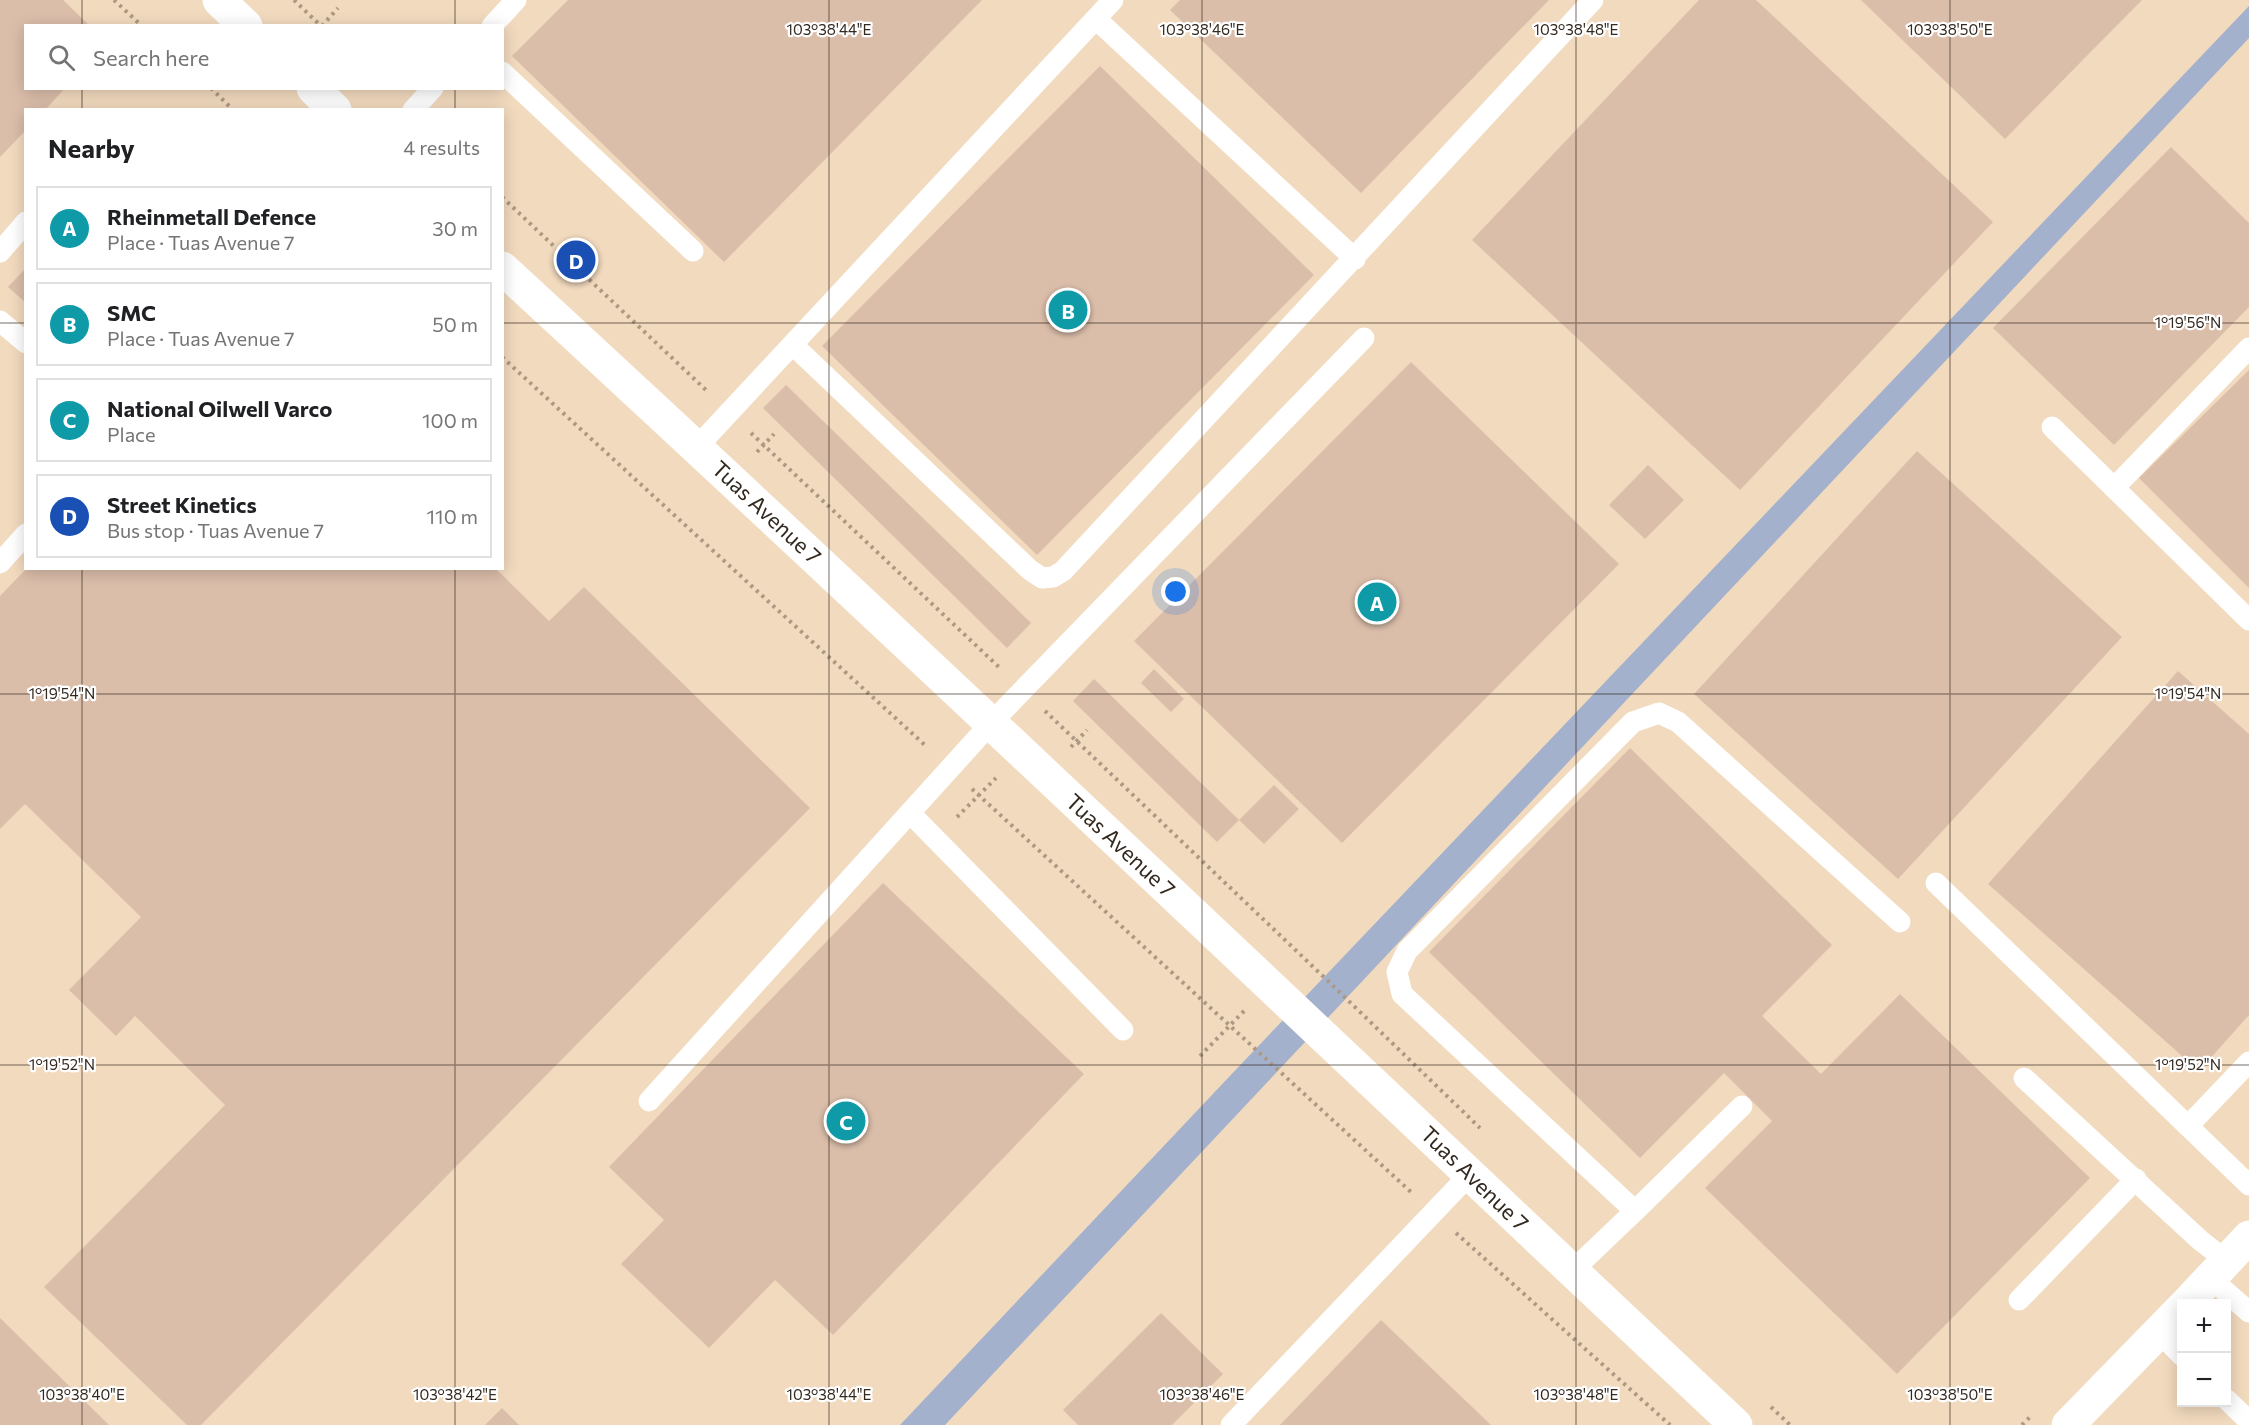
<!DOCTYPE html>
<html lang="en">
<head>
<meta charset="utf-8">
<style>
  body { margin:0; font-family:Commissioner,sans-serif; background:#f2f2f2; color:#202124 }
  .controls { position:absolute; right:18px; bottom:18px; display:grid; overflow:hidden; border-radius:0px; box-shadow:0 3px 15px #0003 }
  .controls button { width:54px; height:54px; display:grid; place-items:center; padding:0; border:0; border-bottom:2px solid #e0e0e0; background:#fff; color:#202124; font:30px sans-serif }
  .you { position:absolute; left:1176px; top:592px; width:21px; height:21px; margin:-15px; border:4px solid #fff; border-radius:50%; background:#1a73e8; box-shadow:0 0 0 9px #1a73e833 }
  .badge { display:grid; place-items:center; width:39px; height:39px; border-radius:50%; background:#216b74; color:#fff; font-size:20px; font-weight:700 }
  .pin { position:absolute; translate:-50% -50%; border:3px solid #fff; box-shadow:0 2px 6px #0006 }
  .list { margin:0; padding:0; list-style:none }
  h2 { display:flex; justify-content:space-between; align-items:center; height:78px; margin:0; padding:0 24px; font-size:26px }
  h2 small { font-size:20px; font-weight:400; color:#757577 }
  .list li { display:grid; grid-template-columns:39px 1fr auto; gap:18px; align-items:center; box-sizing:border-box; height:84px; margin:0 12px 12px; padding:0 12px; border:2px solid #e0e0e0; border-radius:0px }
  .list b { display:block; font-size:22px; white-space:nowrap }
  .list p { margin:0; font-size:20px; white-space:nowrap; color:#757577 }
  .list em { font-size:20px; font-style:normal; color:#757577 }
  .icon { flex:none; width:33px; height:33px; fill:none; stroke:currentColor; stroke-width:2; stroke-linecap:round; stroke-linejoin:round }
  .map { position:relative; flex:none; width:2249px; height:1425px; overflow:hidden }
  .search { position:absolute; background:#fff; box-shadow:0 3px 15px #0003; left:24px; top:24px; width:480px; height:66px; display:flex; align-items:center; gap:15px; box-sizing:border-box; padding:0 21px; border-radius:0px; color:#757577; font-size:22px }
  .panel { position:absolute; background:#fff; box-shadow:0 3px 15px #0003; left:24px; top:108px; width:480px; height:462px; border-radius:0px }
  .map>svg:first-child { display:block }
</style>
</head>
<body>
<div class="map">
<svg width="2249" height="1425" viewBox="0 0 2249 1425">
  <rect width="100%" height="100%" fill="#f2dabe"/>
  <polygon fill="#a4b1cd" points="2249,6 2249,38 945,1425 900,1425 1245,1060"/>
  <g fill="#dbbeaa">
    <polygon points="0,0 63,0 90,26 26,26 26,88 65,88 45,110 26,110 26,130 0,157"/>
    <polygon points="568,0 982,0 724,262 512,56"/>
    <polygon points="1180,0 1549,0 1361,193 1170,10"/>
    <polygon points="1699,0 1756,0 1993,222 1740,490 1472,240"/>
    <polygon points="1861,0 2142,0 2005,139"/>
    <polygon points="1100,66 1314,275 1037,555 822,346"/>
    <polygon points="2171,147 2249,223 2249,307 2114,445 1993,328"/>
    <polygon points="26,268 26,303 8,287"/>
    <polygon points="1411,362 1619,564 1342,843 1134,641"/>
    <polygon points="2249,370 2249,588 2139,478"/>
    <polygon points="786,385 1031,623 1007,648 763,408"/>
    <polygon points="1917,451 2122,637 1898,879 1694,694"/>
    <polygon points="1648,465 1684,500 1645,539 1609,505"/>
    <polygon points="27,568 495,568 549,621 584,587 810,808 201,1425 187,1425 44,1287 225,1105 135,1016 116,1036 69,990 141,917 25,804 0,829 0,596"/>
    <polygon points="1154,669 1184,699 1171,712 1141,683"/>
    <polygon points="2178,671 2249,734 2249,1015 2199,1071 1988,884"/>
    <polygon points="1094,679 1239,820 1217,842 1073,701"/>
    <polygon points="1630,748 1832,945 1762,1016 1821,1074 1900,994 2090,1178 1897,1374 1705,1188 1772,1121 1724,1073 1640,1158 1429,952"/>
    <polygon points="1274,785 1299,809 1264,844 1239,820"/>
    <polygon points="883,883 1084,1074 833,1335 775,1280 709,1348 621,1264 664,1220 609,1167"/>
    <polygon points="1161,1313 1223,1374 1172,1425 1078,1425 1063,1410"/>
    <polygon points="0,1318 109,1425 0,1425"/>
    <polygon points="1381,1320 1491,1425 1280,1425"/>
    <polygon points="502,1408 519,1425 485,1425"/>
  </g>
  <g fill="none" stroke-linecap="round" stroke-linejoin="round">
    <g stroke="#ac9984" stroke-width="4" stroke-dasharray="3 4.5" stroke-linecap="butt">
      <polyline points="114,0 142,26"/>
      <polyline points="294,0 321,26"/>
      <polyline points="322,26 338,8"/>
      <polyline points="211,88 233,110"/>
      <polyline points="502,197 707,391"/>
      <polyline points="502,357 927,747"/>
      <polyline points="751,433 1001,669"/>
      <polyline points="757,452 774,434"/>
      <polyline points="1045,711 1329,982 1480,1128"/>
      <polyline points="1071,747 1087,730"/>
      <polyline points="972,789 1411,1192"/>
      <polyline points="957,817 996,778"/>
      <polyline points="1200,1056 1244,1011"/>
      <polyline points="1456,1233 1670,1425"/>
      <polyline points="1771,1407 1790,1425"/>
      <polyline points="2022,1425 2032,1415"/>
    </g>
    <g stroke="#fff" stroke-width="21">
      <polyline points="1096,19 1355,259"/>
      <polyline points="492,26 516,0"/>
      <polyline points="502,72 693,251"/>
      <polyline points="413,110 433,88"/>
      <polyline points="0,252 26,222"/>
      <polyline points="0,321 26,343"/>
      <polyline points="793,345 1030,570 1042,578 1053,577 1063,571 1593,0"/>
      <polyline points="2052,427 2249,620"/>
      <polyline points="697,447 1113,0"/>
      <polyline points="2114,488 2249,348"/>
      <polyline points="0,563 26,534"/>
      <polyline points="910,813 1123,1030"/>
      <polyline points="1936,883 2249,1185"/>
      <polyline points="2024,1078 2201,1241 2227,1261"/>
      <polyline points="649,1101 991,723 1364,338"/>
      <polyline points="2188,1126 2249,1062"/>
      <polyline points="1635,1211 1742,1106"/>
      <polyline points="1572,1271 1635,1211 1402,994 1397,972 1407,951 1633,722 1659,713 1678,722 1900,922"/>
      <polyline points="2210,1278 2249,1312"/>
      <polyline points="2019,1300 2136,1179"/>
      <polyline points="2159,1332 2182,1356"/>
      <polyline points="2226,1399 2249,1421"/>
      <polyline points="1231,1425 1471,1173"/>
    </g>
    <g stroke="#fff" stroke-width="33">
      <polyline points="219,0 246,26"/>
      <polyline points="313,88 335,110"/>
      <path d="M502,268C917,650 1325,1039 1736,1425"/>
      <polyline points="2186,1304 2249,1237"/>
      <polyline points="2068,1425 2182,1308"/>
    </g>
  </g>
  <path fill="none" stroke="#33291f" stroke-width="1.5" stroke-opacity="0.45" d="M82,0V26M455,0V26M829,0V1425M1202,0V1425M1576,0V1425M1950,0V1425M82,88V110M455,88V110M0,323H26M502,323H2249M82,568V1425M455,568V1425M0,694H2249M0,1065H2249"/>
  <g text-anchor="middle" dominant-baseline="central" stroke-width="4.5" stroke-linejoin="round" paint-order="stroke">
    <g font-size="22" fill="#33291f" stroke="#fff">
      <text transform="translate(767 512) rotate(43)">Tuas Avenue 7</text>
      <text transform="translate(1121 845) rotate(43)">Tuas Avenue 7</text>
      <text transform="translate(1475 1178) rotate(44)">Tuas Avenue 7</text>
    </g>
  </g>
  <g font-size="15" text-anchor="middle" fill="#33291f" stroke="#fff" stroke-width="4.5" stroke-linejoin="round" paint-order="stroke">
    <text x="829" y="35">103°38'44"E</text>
    <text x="1202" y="35">103°38'46"E</text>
    <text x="1576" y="35">103°38'48"E</text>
    <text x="1950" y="35">103°38'50"E</text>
    <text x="2188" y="328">1°19'56"N</text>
    <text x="62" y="699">1°19'54"N</text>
    <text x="2188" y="699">1°19'54"N</text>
    <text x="62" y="1070">1°19'52"N</text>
    <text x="2188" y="1070">1°19'52"N</text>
    <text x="82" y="1400">103°38'40"E</text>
    <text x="455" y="1400">103°38'42"E</text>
    <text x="829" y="1400">103°38'44"E</text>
    <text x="1202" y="1400">103°38'46"E</text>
    <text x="1576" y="1400">103°38'48"E</text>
    <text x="1950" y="1400">103°38'50"E</text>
  </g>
</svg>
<div class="controls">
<button>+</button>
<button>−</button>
</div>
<div class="you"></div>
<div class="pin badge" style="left:1377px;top:602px;background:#0f9aa8">A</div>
<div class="pin badge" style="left:1068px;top:310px;background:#0f9aa8">B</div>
<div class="pin badge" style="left:846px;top:1121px;background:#0f9aa8">C</div>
<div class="pin badge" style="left:576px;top:260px;background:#1a4fb4">D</div>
<div class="search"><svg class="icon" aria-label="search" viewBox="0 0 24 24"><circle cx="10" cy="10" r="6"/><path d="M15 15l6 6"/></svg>Search here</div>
<section class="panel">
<h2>Nearby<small>4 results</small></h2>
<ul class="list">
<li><span class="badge" style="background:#0f9aa8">A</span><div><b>Rheinmetall Defence</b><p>Place · Tuas Avenue 7</p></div><em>30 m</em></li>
<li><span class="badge" style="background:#0f9aa8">B</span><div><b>SMC</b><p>Place · Tuas Avenue 7</p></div><em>50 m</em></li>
<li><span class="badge" style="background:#0f9aa8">C</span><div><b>National Oilwell Varco</b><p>Place</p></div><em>100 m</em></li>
<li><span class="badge" style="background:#1a4fb4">D</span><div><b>Street Kinetics</b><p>Bus stop · Tuas Avenue 7</p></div><em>110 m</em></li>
</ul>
</section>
</div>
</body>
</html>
